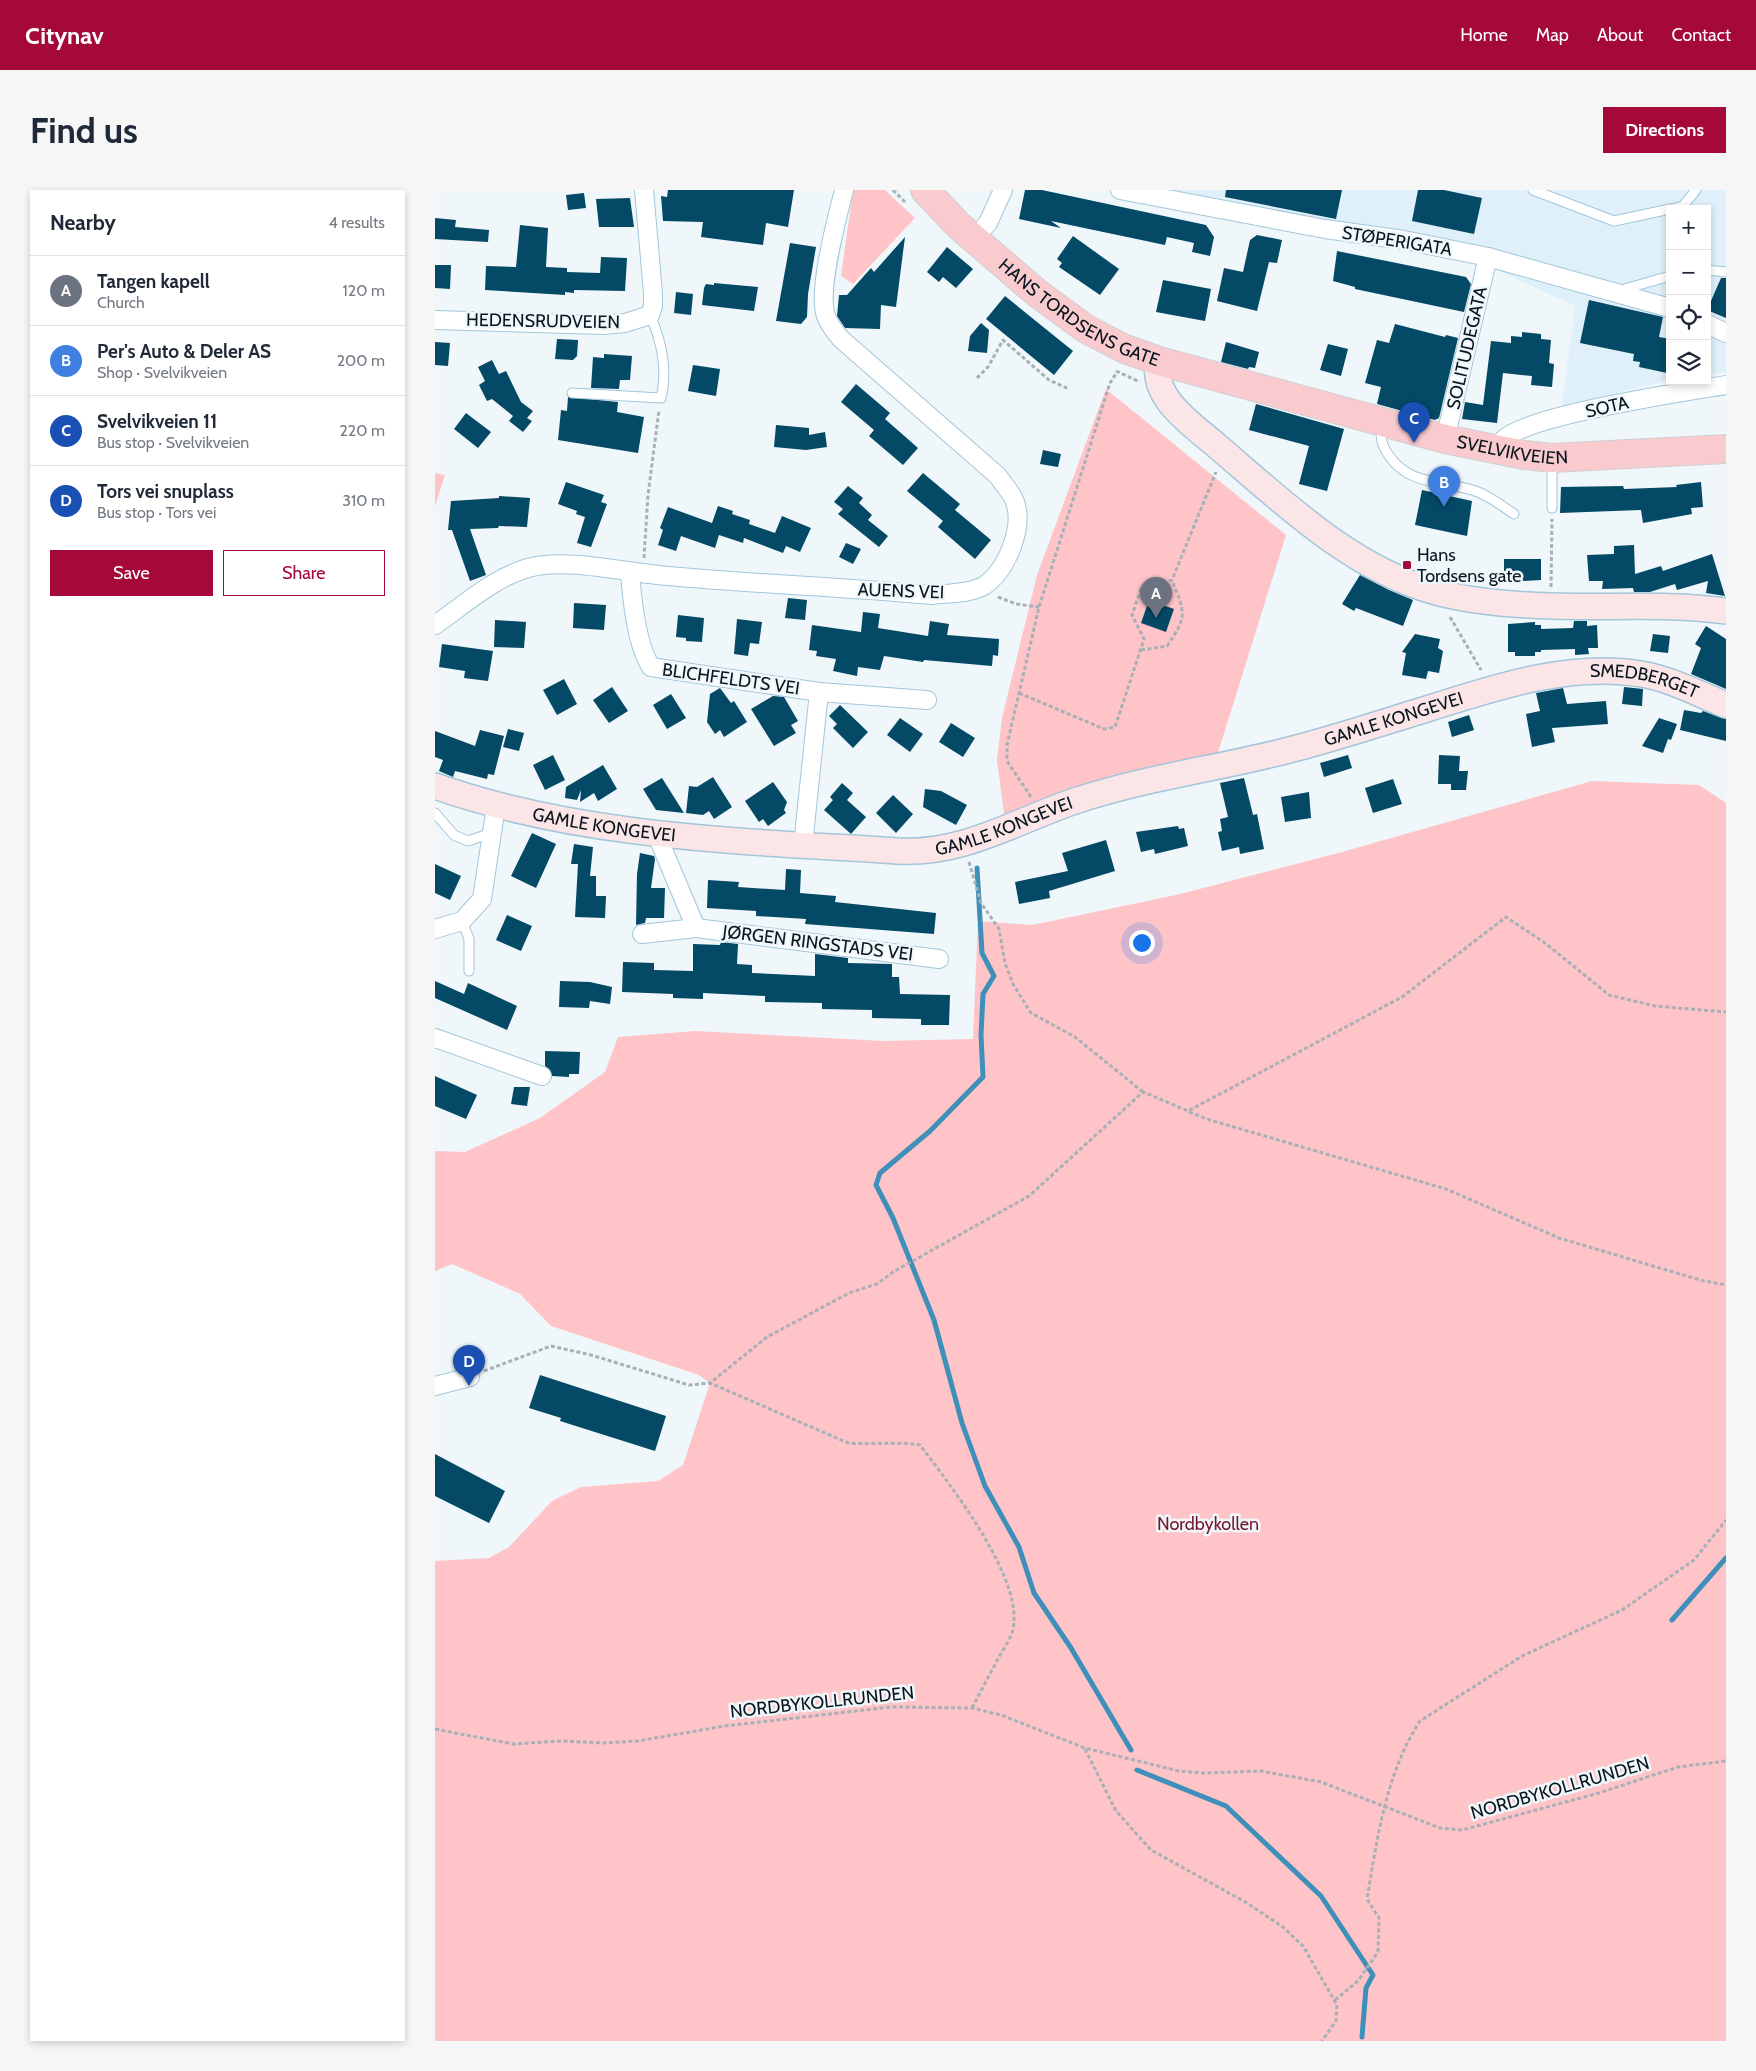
<!DOCTYPE html>
<html lang="en">
<head>
<meta charset="utf-8">
<style>
  body { margin:0; font-family:Cabin,sans-serif; background:#f6f6f7; color:#1f2937 }
  .controls { position:absolute; right:15px; top:15px; display:grid; overflow:hidden; border-radius:0px; box-shadow:0 2px 8px #0003 }
  .controls button { width:45px; height:45px; display:grid; place-items:center; padding:0; border:0; border-bottom:1px solid #e0e1e3; background:#fff; color:#1f2937; font:25px sans-serif }
  .you { position:absolute; left:706px; top:752px; width:18px; height:18px; margin:-12px; border:4px solid #fff; border-radius:50%; background:#1a73e8; box-shadow:0 0 0 8px #1a73e833 }
  .badge { display:grid; place-items:center; width:32px; height:32px; border-radius:50%; background:#a4093a; color:#fff; font-size:16px; font-weight:700 }
  .pin { position:absolute; translate:-50% -41px; filter:drop-shadow(0 1px 2px #0008) }
  .pin::after { content:''; position:absolute; top:26px; width:18px; height:15px; background:inherit; clip-path:polygon(0 0,100% 0,50% 100%) }
  .list { margin:0; padding:0; list-style:none }
  h2 { display:flex; justify-content:space-between; align-items:center; height:65px; margin:0; padding:0 20px; font-size:21px }
  h2 small { font-size:16px; font-weight:400; color:#747a83 }
  .list li { display:grid; grid-template-columns:32px 1fr auto; gap:15px; align-items:center; box-sizing:border-box; height:70px; padding:0 20px; border-top:1px solid #e0e1e3 }
  .list b { display:block; font-size:19px; white-space:nowrap }
  .list p { margin:0; font-size:16px; white-space:nowrap; color:#747a83 }
  .list em { font-size:16px; font-style:normal; color:#747a83 }
  .actions { display:flex; gap:10px; padding:15px 20px }
  .actions a { flex:1; padding:11px 0; border:1px solid #a4093a; border-radius:0px; text-align:center; font-size:18px; color:#a4093a }
  .actions .main { background:#a4093a; color:#fff }
  .icon { flex:none; width:28px; height:28px; fill:none; stroke:currentColor; stroke-width:2; stroke-linecap:round; stroke-linejoin:round }
  .map { position:relative; flex:none; width:1291px; height:1851px; overflow:hidden; border-radius:0px }
  header { display:flex; align-items:center; gap:30px; box-sizing:border-box; height:70px; padding:0 25px; background:#a4093a; color:#fff }
  header strong { font-size:24px }
  nav { display:flex; gap:28px; margin-inline-start:auto; font-size:18px }
  .intro { display:flex; align-items:center; justify-content:space-between; box-sizing:border-box; height:120px; padding:0 30px }
  h1 { margin:0; font-size:35px }
  .button { padding:12px 22px; border-radius:0px; background:#a4093a; color:#fff; font-size:18px; font-weight:700 }
  main { display:flex; gap:30px; padding:0 30px }
  aside { flex:1; background:#fff; border-radius:0px; box-shadow:0 2px 8px #0003 }
  .map>svg:first-child { display:block }
</style>
</head>
<body>
<header>
<strong>Citynav</strong>
<nav><a>Home</a><a>Map</a><a>About</a><a>Contact</a></nav>
</header>
<div class="intro"><h1>Find us</h1><a class="button">Directions</a></div>
<main>
<aside>
<h2>Nearby<small>4 results</small></h2>
<ul class="list">
<li><span class="badge" style="background:#6b7280">A</span><div><b>Tangen kapell</b><p>Church</p></div><em>120 m</em></li>
<li><span class="badge" style="background:#3f7fe0">B</span><div><b>Per's Auto &amp; Deler AS</b><p>Shop · Svelvikveien</p></div><em>200 m</em></li>
<li><span class="badge" style="background:#1a4fb4">C</span><div><b>Svelvikveien 11</b><p>Bus stop · Svelvikveien</p></div><em>220 m</em></li>
<li><span class="badge" style="background:#1a4fb4">D</span><div><b>Tors vei snuplass</b><p>Bus stop · Tors vei</p></div><em>310 m</em></li>
</ul>
<div class="actions"><a class="main">Save</a><a>Share</a></div>
</aside>
<div class="map">
<svg width="1291" height="1851" viewBox="0 0 1291 1851">
  <rect width="100%" height="100%" fill="#f0f7fb"/>
  <polygon fill="#dff0fa" points="703,0 1291,0 1291,183 1272,184 1272,19 1235,19 1235,190 1127,216 1140,116 1044,72"/>
  <g fill="#fec4c8">
    <polygon points="418,0 450,0 480,28 418,94 406,86"/>
    <polygon points="671,199 851,345 781,569 570,632 562,570 567,528 602,385"/>
    <polygon points="0,283 10,285 0,316"/>
    <polygon points="1157,591 1264,595 1291,613 1291,1851 0,1851 0,1371 54,1368 74,1357 117,1311 146,1297 223,1291 248,1275 275,1193 264,1185 116,1136 85,1104 17,1074 0,1081 0,961 30,962 105,928 170,882 183,847 261,841 448,851 538,849 543,731 597,735 741,705 907,662"/>
  </g>
  <g fill="none" stroke-linecap="round" stroke-linejoin="round">
    <g stroke="#3e90ba" stroke-width="5">
      <polyline points="542,678 547,763 559,786 548,804 546,845 548,887 495,941 445,983 441,995 458,1028 499,1130 527,1233 550,1296 584,1357 599,1403 636,1458 696,1560"/>
      <polyline points="1237,1430 1291,1368"/>
      <polyline points="702,1580 791,1616 886,1706 938,1785 931,1798 927,1847"/>
    </g>
  </g>
  <g fill="#044965">
    <polygon points="233,0 359,0 353,37 331,33 328,55 266,47 268,32 228,31 226,6 232,7"/>
    <polygon points="590,0 607,0 771,35 779,47 775,66 757,62 759,53 732,47 730,55 616,31 626,38 584,29"/>
    <polygon points="791,0 907,0 901,29 790,7"/>
    <polygon points="983,0 1009,0 1047,8 1039,44 977,31"/>
    <polygon points="149,3 151,18 133,20 131,5"/>
    <polygon points="195,8 199,37 164,37 161,9"/>
    <polygon points="0,28 21,30 20,37 54,40 53,52 0,49"/>
    <polygon points="85,35 113,38 111,77 132,78 132,82 165,83 166,67 192,68 190,101 139,100 139,103 130,102 130,105 50,100 51,76 81,77"/>
    <polygon points="822,45 847,50 842,73 834,72 822,121 782,111 789,78 808,82 815,50"/>
    <polygon points="638,46 684,79 665,105 624,77 627,73 622,69"/>
    <polygon points="470,47 461,117 446,115 445,139 410,138 402,126 404,105 412,105 436,78 439,82"/>
    <polygon points="355,53 381,57 373,104 372,127 366,134 341,131"/>
    <polygon points="512,57 538,79 521,98 508,87 504,92 492,82"/>
    <polygon points="902,61 1031,87 1036,94 1029,122 920,99 920,97 898,91"/>
    <polygon points="0,75 16,75 15,99 0,98"/>
    <polygon points="1286,88 1291,88 1291,128 1272,120"/>
    <polygon points="728,90 776,99 770,131 721,122"/>
    <polygon points="279,93 323,97 319,121 267,115 269,98 271,94 279,95"/>
    <polygon points="241,102 258,104 256,125 239,123"/>
    <polygon points="570,106 638,161 619,185 551,129"/>
    <polygon points="1154,110 1228,127 1224,147 1235,149 1232,183 1204,177 1205,172 1198,171 1199,164 1145,153"/>
    <polygon points="546,133 554,140 552,163 533,161 535,146"/>
    <polygon points="960,134 1010,147 1011,145 1023,148 1004,228 1000,230 942,214 946,197 930,193 942,150 954,153"/>
    <polygon points="1087,142 1106,144 1106,149 1116,150 1114,173 1119,174 1117,197 1096,195 1097,186 1068,183 1062,233 1027,229 1030,212 1048,215 1056,151 1076,153 1076,146 1087,147"/>
    <polygon points="122,149 143,150 142,166 138,170 120,169"/>
    <polygon points="0,152 15,153 13,176 0,175"/>
    <polygon points="791,152 824,162 820,178 814,177 813,179 786,172"/>
    <polygon points="893,154 913,159 906,186 885,180"/>
    <polygon points="169,164 197,166 195,190 185,190 184,199 156,198 158,167 169,168"/>
    <polygon points="57,170 64,184 71,181 86,212 98,221 92,228 97,231 88,242 74,231 78,226 57,209 52,211 44,195 50,191 43,177"/>
    <polygon points="258,175 285,179 281,206 253,201"/>
    <polygon points="421,194 455,223 450,229 483,258 468,275 434,246 439,240 406,212"/>
    <polygon points="133,207 183,212 182,222 209,227 203,263 123,250 126,220 132,221"/>
    <polygon points="821,214 909,239 892,301 864,294 874,256 814,240"/>
    <polygon points="31,223 56,242 43,258 19,239"/>
    <polygon points="341,235 374,238 374,245 390,242 392,257 371,260 339,257"/>
    <polygon points="608,260 626,264 623,277 605,274"/>
    <polygon points="488,283 525,314 520,320 556,350 540,369 503,337 508,331 472,301"/>
    <polygon points="131,292 169,305 166,312 172,314 156,357 142,353 150,327 141,324 142,321 123,314"/>
    <polygon points="1266,292 1268,317 1256,318 1257,324 1208,333 1206,320 1125,323 1126,297 1188,296 1189,299 1242,297 1241,295"/>
    <polygon points="413,296 428,308 424,313 437,325 433,330 453,346 444,357 403,324 408,319 399,312"/>
    <polygon points="987,300 1037,311 1032,346 980,335"/>
    <polygon points="64,306 95,308 92,337 64,336 63,338 35,339 51,385 35,391 17,340 13,340 16,311 64,308"/>
    <polygon points="283,316 298,321 297,324 315,330 314,334 340,343 347,326 376,338 365,362 351,356 348,363 309,348 308,353 284,345 280,358 246,346 241,361 223,355 228,340 225,338 233,317 277,333"/>
    <polygon points="411,353 426,359 418,374 404,367"/>
    <polygon points="1199,355 1200,384 1226,376 1228,381 1277,364 1290,406 1271,403 1273,391 1242,400 1240,394 1215,402 1199,402 1198,398 1167,399 1168,391 1154,391 1152,365 1179,364 1179,356"/>
    <polygon points="1069,369 1106,369 1106,390 1069,392"/>
    <polygon points="925,385 954,400 978,410 968,436 921,418 919,421 907,414"/>
    <polygon points="353,408 372,410 370,430 350,428"/>
    <polygon points="714,410 739,419 731,442 706,433"/>
    <polygon points="139,413 171,415 169,440 138,438"/>
    <polygon points="428,422 445,424 443,438 493,446 495,431 514,434 512,445 564,449 563,466 558,465 557,476 489,470 488,472 449,466 445,480 423,477 422,486 398,481 401,469 381,466 382,461 374,460 377,435 426,442"/>
    <polygon points="243,425 269,428 267,452 251,451 251,448 241,447"/>
    <polygon points="302,429 327,432 324,454 315,453 313,466 299,464"/>
    <polygon points="60,430 91,432 89,458 59,457"/>
    <polygon points="1139,431 1152,431 1152,436 1162,435 1163,458 1153,458 1154,464 1140,465 1140,459 1106,460 1106,462 1100,462 1100,466 1080,466 1080,462 1073,462 1073,434 1100,432 1100,435 1106,435 1106,439 1138,438"/>
    <polygon points="1271,436 1291,449 1291,499 1256,484 1266,458 1260,454"/>
    <polygon points="980,444 1005,449 1003,458 1008,461 1004,483 993,481 991,489 967,485 971,463 967,462"/>
    <polygon points="1218,444 1235,446 1233,463 1215,461"/>
    <polygon points="7,454 58,461 53,491 29,488 30,481 4,477"/>
    <polygon points="129,489 142,514 122,525 108,500"/>
    <polygon points="177,497 193,521 174,533 158,510"/>
    <polygon points="1189,497 1208,499 1207,516 1187,514"/>
    <polygon points="285,498 296,513 299,511 312,532 289,547 285,540 280,544 272,532 275,504"/>
    <polygon points="1128,498 1132,514 1171,511 1173,534 1117,538 1120,552 1097,557 1091,524 1105,521 1101,503"/>
    <polygon points="236,504 251,528 232,539 218,515"/>
    <polygon points="338,506 349,507 363,531 356,535 361,543 339,556 316,519"/>
    <polygon points="405,515 433,542 418,558 398,538 402,534 394,526"/>
    <polygon points="1249,520 1266,523 1268,521 1291,529 1291,551 1245,540"/>
    <polygon points="1034,525 1039,540 1017,547 1013,532"/>
    <polygon points="465,528 488,544 475,562 452,545"/>
    <polygon points="1224,528 1242,534 1236,550 1233,549 1228,563 1207,556"/>
    <polygon points="516,533 540,548 528,567 504,552"/>
    <polygon points="73,539 89,543 84,561 68,557"/>
    <polygon points="45,540 69,546 59,585 53,584 52,589 20,581 18,587 4,581 8,570 0,567 0,541 40,556"/>
    <polygon points="118,565 130,590 110,600 98,575"/>
    <polygon points="913,565 917,578 889,587 885,573"/>
    <polygon points="1004,565 1025,566 1024,581 1033,581 1031,600 1016,600 1016,594 1003,594"/>
    <polygon points="168,575 182,599 163,611 159,603 145,612 146,600 142,610 130,608 131,597"/>
    <polygon points="278,587 297,617 279,629 274,621 268,625 251,623 254,596 262,597"/>
    <polygon points="227,588 249,623 221,620 208,599"/>
    <polygon points="809,588 818,625 822,624 829,659 805,664 804,657 787,661 783,642 787,641 785,629 793,627 785,593"/>
    <polygon points="958,589 967,614 938,623 930,598"/>
    <polygon points="338,592 352,612 349,620 351,623 333,636 328,629 324,632 310,611"/>
    <polygon points="407,593 418,603 412,610 431,627 416,644 389,620 398,610 395,607"/>
    <polygon points="490,599 506,601 532,615 521,635 488,617"/>
    <polygon points="874,602 876,628 850,632 846,607"/>
    <polygon points="458,605 478,624 461,643 441,623"/>
    <polygon points="743,636 744,639 749,638 753,656 720,664 719,659 706,662 701,642"/>
    <polygon points="97,643 121,654 101,698 76,686"/>
    <polygon points="671,650 680,681 614,701 615,708 584,714 580,692 633,681 627,663"/>
    <polygon points="139,654 158,657 155,686 161,686 161,706 171,706 170,728 140,727 143,674 136,674"/>
    <polygon points="205,663 219,666 220,669 216,698 230,698 229,728 211,728 210,733 201,735 202,684"/>
    <polygon points="0,674 26,686 15,710 0,703"/>
    <polygon points="351,679 366,680 365,703 401,706 400,712 501,723 499,744 370,734 371,729 321,726 321,721 272,718 273,690 304,692 303,697 350,700"/>
    <polygon points="72,725 97,736 86,761 61,750"/>
    <polygon points="286,752 303,754 302,774 317,775 317,783 380,786 380,764 413,768 413,773 457,774 457,787 464,787 465,804 515,805 514,835 486,835 486,829 437,828 437,820 387,819 387,813 330,812 330,806 268,803 268,809 238,808 238,804 187,802 188,772 219,773 219,780 258,781 258,754 285,755"/>
    <polygon points="0,791 29,804 33,793 82,816 72,840 0,808"/>
    <polygon points="125,791 155,792 177,797 175,814 155,811 154,818 124,817"/>
    <polygon points="110,861 145,862 144,884 134,884 134,887 117,886 115,880 110,876"/>
    <polygon points="0,886 42,905 31,929 0,916"/>
    <polygon points="79,897 95,897 92,916 76,914"/>
    <polygon points="105,1185 231,1226 220,1261 125,1231 126,1228 94,1218"/>
    <polygon points="0,1264 70,1301 54,1333 0,1306"/>
  </g>
  <g fill="none" stroke-linecap="round" stroke-linejoin="round">
    <g stroke="#a2c6da" stroke-width="11">
      <g id="service">
        <polyline points="1098,0 1179,31 1235,19"/>
        <polyline points="1237,19 1248,16 1261,0"/>
        <polyline points="1272,80 1291,82"/>
        <polyline points="1186,100 1235,86"/>
        <path d="M137,203L226,208C233,179 227,152 215,125"/>
        <path d="M948,235C944,248 947,256 955,267C976,297 1012,290 1043,302C1056,307 1067,316 1079,324"/>
        <polyline points="1117,318 1117,271"/>
        <polyline points="0,623 19,645 33,651 56,643"/>
        <polyline points="27,731 34,749 34,781"/>
      </g>
    </g>
    <g stroke="#a2c6da" stroke-width="20">
      <g id="minor">
        <polyline points="685,0 890,39 969,50 1053,67 1235,118"/>
        <polyline points="538,49 553,33 568,0"/>
        <polyline points="0,130 168,135 190,133 215,125 218,116 218,103 209,0"/>
        <polyline points="1272,134 1291,143"/>
        <polyline points="1010,249 1053,67"/>
        <path d="M1067,261L1068,250C1092,225 1249,202 1291,195"/>
        <path d="M195,382C197,409 201,454 216,477L384,502L492,510"/>
        <path d="M0,435C29,415 60,387 93,378C131,367 193,383 233,386C321,394 409,397 497,405C513,403 536,404 550,395C572,380 589,337 580,312C577,303 568,294 563,286L406,149C400,142 394,135 391,126C382,101 402,28 409,0"/>
        <polyline points="221,643 261,738 504,769"/>
        <polyline points="368,655 384,502"/>
        <polyline points="0,739 27,731 47,709 61,616"/>
        <polyline points="207,744 261,738"/>
        <polyline points="0,848 107,886"/>
        <polyline points="0,1196 35,1187"/>
      </g>
    </g>
    <g stroke="#a2c6da" stroke-width="28">
      <g id="secondary">
        <path d="M724,171C714,207 758,235 782,256C848,312 915,378 1001,402C1038,412 1079,415 1117,416C1175,418 1233,413 1291,421"/>
        <path id="s1" d="M0,596C147,648 308,651 462,661C529,665 582,630 643,610C713,587 787,578 858,559C904,547 949,532 995,518C1062,497 1135,472 1206,484C1236,489 1263,504 1291,515"/>
      </g>
    </g>
    <g stroke="#ced0d2" stroke-width="30">
      <g id="primary">
        <path id="s2" d="M490,0L523,35L602,103L651,139L690,159L724,171L1010,249L1089,265L1117,268L1291,259"/>
      </g>
    </g>
    <g stroke="#a8b0b6" stroke-width="3" stroke-dasharray="4 2.5" stroke-linecap="butt">
      <polyline points="458,0 470,12"/>
      <polyline points="681,181 705,192"/>
      <polyline points="542,188 553,177 568,150 614,190 634,199"/>
      <polyline points="209,368 213,305 224,220"/>
      <polyline points="1116,397 1117,329"/>
      <polyline points="563,407 581,414 604,417"/>
      <polyline points="1015,427 1046,480"/>
      <path d="M706,460L732,456C753,426 750,423 737,390"/>
      <polyline points="584,503 669,539 680,537 709,449 697,425 706,399 737,390 781,282"/>
      <polyline points="596,607 572,571 572,555 604,417 675,193 682,182"/>
      <polyline points="534,672 546,713 564,739 570,773 578,794 596,823 640,847 708,902"/>
      <polyline points="754,922 775,930 1011,999 1124,1048 1265,1090 1291,1095"/>
      <polyline points="49,1181 116,1156 156,1165 254,1195 275,1193"/>
      <path d="M537,1518C546,1501 555,1484 564,1467C568,1460 574,1451 577,1443C593,1393 515,1295 485,1255C462,1251 437,1255 413,1253L275,1193L332,1147L414,1103L442,1094L458,1082L594,1006L708,902L753,921L967,807L1071,727L1110,753L1174,805L1220,816L1291,822"/>
      <polyline points="0,1539 78,1554 126,1551 168,1553 203,1551 290,1536 456,1517 537,1518 566,1525 650,1558 744,1581 770,1583 826,1581 886,1592 1005,1638 1027,1640 1164,1603 1243,1577 1291,1571"/>
      <polyline points="650,1559 681,1621 716,1660 812,1713 848,1737 868,1756 902,1815 901,1831 887,1851"/>
      <path d="M900,1810L923,1791L943,1762L944,1728L932,1709C942,1649 951,1583 985,1531L1087,1466L1187,1420L1259,1370L1291,1330"/>
    </g>
    <use href="#service" stroke="#fff" stroke-width="9"/>
    <use href="#minor" stroke="#fff" stroke-width="18"/>
    <use href="#secondary" stroke="#fce5e7" stroke-width="25"/>
    <use href="#primary" stroke="#f9cace" stroke-width="28"/>
  </g>
  <rect fill="#a4093a" stroke="#f0f7fb" stroke-width="2" x="967" y="370" width="10" height="10" rx="2.5"/>
  <g text-anchor="middle" dominant-baseline="central" stroke-width="5" stroke-linejoin="round" paint-order="stroke">
    <g font-size="18" fill="#09161e" stroke="#f0f7fb">
      <text transform="translate(962 51) rotate(9)">STØPERIGATA</text>
      <text stroke="none"><textPath href="#s2" startOffset="199">HANS TORDSENS GATE</textPath></text>
      <text transform="translate(108 131) rotate(1)">HEDENSRUDVEIEN</text>
      <text transform="translate(1032 158) rotate(-77)">SOLITUDEGATA</text>
      <text transform="translate(1172 217) rotate(-13)">SOTA</text>
      <text stroke="none"><textPath href="#s2" startOffset="658">SVELVIKVEIEN</textPath></text>
      <text transform="translate(466 401) rotate(2)">AUENS VEI</text>
      <text transform="translate(296 489) rotate(8)">BLICHFELDTS VEI</text>
      <text stroke="none"><textPath href="#s1" startOffset="1242">SMEDBERGET</textPath></text>
      <text stroke="none"><textPath href="#s1" startOffset="984">GAMLE KONGEVEI</textPath></text>
      <text stroke="none"><textPath href="#s1" startOffset="174">GAMLE KONGEVEI</textPath></text>
      <text stroke="none"><textPath href="#s1" startOffset="579">GAMLE KONGEVEI</textPath></text>
      <text transform="translate(383 753) rotate(7)">JØRGEN RINGSTADS VEI</text>
      <text transform="translate(387 1512) rotate(-6)">NORDBYKOLLRUNDEN</text>
      <text transform="translate(1125 1598) rotate(-16)">NORDBYKOLLRUNDEN</text>
    </g>
    <g font-size="18" fill="#09161e" stroke="#f0f7fb" text-anchor="start">
      <text x="982" y="365">Hans<tspan x="982" dy="21">Tordsens gate</tspan></text>
    </g>
    <g font-size="18" fill="#74172c" stroke="#f0f7fb">
      <text x="773" y="1334">Nordbykollen</text>
    </g>
  </g>
</svg>
<div class="controls">
<button>+</button>
<button>−</button>
<button><svg class="icon" aria-label="locate" viewBox="0 0 24 24"><circle cx="12" cy="12" r="6"/><path d="M12 2v4M12 18v4M2 12h4M18 12h4"/></svg></button>
<button><svg class="icon" aria-label="layers" viewBox="0 0 24 24"><path d="M12 4l9 5-9 5-9-5zM3 14l9 5 9-5"/></svg></button>
</div>
<div class="you"></div>
<div class="pin badge" style="left:721px;top:428px;background:#6b7280">A</div>
<div class="pin badge" style="left:1009px;top:317px;background:#3f7fe0">B</div>
<div class="pin badge" style="left:979px;top:253px;background:#1a4fb4">C</div>
<div class="pin badge" style="left:34px;top:1196px;background:#1a4fb4">D</div>
</div>
</main>
</body>
</html>
